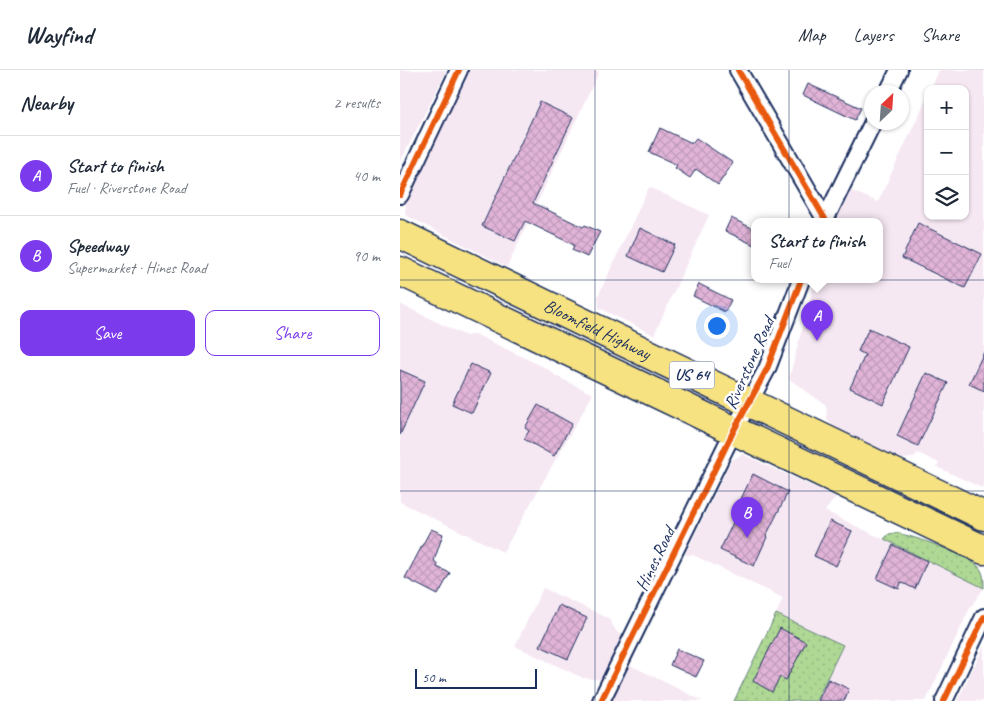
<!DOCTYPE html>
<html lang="en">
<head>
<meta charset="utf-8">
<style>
  body { margin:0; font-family:Caveat,sans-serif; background:#f6f6f7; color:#1f2937 }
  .controls { position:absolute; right:15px; top:15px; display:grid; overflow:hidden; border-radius:10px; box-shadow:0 1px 4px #0004 }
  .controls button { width:45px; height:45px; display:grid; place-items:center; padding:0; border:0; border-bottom:1px solid #e0e1e3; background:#fff; color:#1f2937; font:25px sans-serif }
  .compass { position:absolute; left:464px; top:15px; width:45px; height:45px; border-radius:50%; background:#fff; box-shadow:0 1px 4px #0004; rotate:25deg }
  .scale { position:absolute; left:15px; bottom:12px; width:122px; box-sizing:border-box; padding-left:5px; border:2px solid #1b2f5e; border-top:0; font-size:14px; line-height:18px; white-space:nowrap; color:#1b2f5e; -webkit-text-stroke:4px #fff; paint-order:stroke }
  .you { position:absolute; left:316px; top:255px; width:18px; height:18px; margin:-12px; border:4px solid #fff; border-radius:50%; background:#1a73e8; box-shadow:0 0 0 8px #1a73e833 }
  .badge { display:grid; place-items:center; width:32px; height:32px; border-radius:50%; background:#7c3aed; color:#fff; font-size:16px; font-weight:700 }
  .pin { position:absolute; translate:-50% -41px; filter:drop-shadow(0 1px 2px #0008) }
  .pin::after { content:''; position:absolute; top:26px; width:18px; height:15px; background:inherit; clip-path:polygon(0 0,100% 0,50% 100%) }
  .popup { position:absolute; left:351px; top:148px; width:132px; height:65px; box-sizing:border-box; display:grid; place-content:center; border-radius:10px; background:#fff; filter:drop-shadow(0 1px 4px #0005); font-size:16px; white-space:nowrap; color:#747a83 }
  .popup b { font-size:19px; color:#1f2937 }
  .popup::after { content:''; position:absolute; left:50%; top:100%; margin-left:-10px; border:10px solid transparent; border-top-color:#fff }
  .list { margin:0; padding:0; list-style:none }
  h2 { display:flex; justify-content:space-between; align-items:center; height:65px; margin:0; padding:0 20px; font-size:21px }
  h2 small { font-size:16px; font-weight:400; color:#747a83 }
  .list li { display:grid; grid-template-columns:32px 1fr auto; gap:15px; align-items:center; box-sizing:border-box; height:80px; padding:0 20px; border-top:1px solid #e0e1e3 }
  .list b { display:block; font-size:19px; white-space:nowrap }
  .list p { margin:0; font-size:16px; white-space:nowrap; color:#747a83 }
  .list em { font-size:16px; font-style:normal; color:#747a83 }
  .actions { display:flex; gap:10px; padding:15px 20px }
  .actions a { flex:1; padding:11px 0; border:1px solid #7c3aed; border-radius:10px; text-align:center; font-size:18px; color:#7c3aed }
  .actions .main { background:#7c3aed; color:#fff }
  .icon { flex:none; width:28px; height:28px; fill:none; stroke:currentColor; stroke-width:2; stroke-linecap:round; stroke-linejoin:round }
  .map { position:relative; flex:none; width:584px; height:631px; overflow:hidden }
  header { display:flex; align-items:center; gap:30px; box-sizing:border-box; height:70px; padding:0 25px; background:#fff; border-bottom:1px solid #e0e1e3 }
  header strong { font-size:24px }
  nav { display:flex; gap:28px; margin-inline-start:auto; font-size:18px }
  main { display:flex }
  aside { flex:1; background:#fff }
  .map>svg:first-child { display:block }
</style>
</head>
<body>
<header>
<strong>Wayfind</strong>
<nav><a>Map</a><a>Layers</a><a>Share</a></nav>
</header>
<main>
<aside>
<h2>Nearby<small>2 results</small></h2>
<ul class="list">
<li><span class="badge">A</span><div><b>Start to finish</b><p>Fuel · Riverstone Road</p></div><em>40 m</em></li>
<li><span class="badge">B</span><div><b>Speedway</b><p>Supermarket · Hines Road</p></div><em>90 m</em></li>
</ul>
<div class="actions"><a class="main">Save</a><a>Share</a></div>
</aside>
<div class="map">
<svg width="584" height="631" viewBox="0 0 584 631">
  <defs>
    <pattern id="grass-dots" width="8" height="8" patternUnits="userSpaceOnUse" patternTransform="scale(1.25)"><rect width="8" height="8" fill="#afd895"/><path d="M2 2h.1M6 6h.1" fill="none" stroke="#96ba83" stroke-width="1.8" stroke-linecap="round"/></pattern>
    <pattern id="building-cross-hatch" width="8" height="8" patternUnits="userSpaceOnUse" patternTransform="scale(1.25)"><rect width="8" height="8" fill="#e1b4d7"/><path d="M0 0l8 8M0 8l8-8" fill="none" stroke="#c09bbb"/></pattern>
  </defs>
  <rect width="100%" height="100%" fill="#fff"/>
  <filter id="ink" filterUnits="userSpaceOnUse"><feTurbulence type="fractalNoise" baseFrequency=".02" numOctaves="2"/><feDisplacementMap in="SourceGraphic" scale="10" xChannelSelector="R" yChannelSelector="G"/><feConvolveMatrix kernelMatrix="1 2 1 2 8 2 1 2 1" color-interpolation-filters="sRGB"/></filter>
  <g filter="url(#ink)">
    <g fill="#f6e8f3">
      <polygon points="0,0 47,0 0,92"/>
      <polygon points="70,0 195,0 199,2 107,197 5,145 6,132"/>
      <polygon points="539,0 584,0 584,419 537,397 539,393 518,383 513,388 502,389 435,357 427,349 426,335 389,309 415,210 480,210 480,152 434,152 450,120 478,132 528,25 528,146 565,146 565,19 531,19"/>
      <polygon points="249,117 309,145 254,265 199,238 198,226"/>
      <polygon points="0,234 66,266 75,264 148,299 156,306 193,324 103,482 0,432"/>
      <polygon points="342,384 436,427 425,441 584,518 570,538 526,631 416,631 443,575 376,544 383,528 293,485 285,485 328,397 332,390"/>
      <polygon points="143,518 208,548 217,562 223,566 202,610 183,608 115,576"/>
      <polygon points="584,576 584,631 557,631"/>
      <polygon points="230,595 303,631 211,631"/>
    </g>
    <g fill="url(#grass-dots)" stroke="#65847a">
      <path d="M496,463C514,466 565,484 578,496C584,502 584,510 584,518L484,469L489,464Z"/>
      <polygon points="376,544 443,575 416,631 334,631"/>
    </g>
    <g fill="url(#building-cross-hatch)" stroke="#1b2f5e">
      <polygon points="408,14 461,38 455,50 403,25"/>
      <polygon points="140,32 173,48 133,133 183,157 185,155 200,162 187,187 172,180 174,175 125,151 115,171 82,156"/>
      <polygon points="260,58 292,73 296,68 333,93 318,115 296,99 290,108 275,98 277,95 249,82"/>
      <polygon points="331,148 354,159 354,175 325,161"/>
      <polygon points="518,153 582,184 565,218 502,188"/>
      <polygon points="240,158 275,175 262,202 228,186"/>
      <polygon points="299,214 331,230 325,242 293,226"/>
      <polygon points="469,258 509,277 483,334 450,318 465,285 458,281"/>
      <polygon points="584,282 584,321 569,314"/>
      <polygon points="71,294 91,303 72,343 52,334"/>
      <polygon points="0,300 25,311 0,365"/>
      <polygon points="526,303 548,313 518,376 497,366"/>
      <polygon points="138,335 172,354 154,386 124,369 129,361 125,358"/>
      <polygon points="353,404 388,422 366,466 367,467 354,496 320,480 340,438 337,437"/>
      <polygon points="430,451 452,461 436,496 414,486"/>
      <polygon points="31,459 43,464 34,491 38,494 37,497 50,503 38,525 5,508"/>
      <polygon points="493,475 527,491 515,519 501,512 499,519 477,509"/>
      <polygon points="159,535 187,548 168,589 140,576"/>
      <polygon points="380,558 406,572 386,610 380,607 372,622 353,611"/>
      <polygon points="277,579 304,591 296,607 270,595"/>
      <polygon points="428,609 449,619 444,631 418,631"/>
    </g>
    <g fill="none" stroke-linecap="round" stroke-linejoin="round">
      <g stroke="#1b2f5e" stroke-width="20">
        <g id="street">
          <polyline points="338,0 425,149"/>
          <polyline points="488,22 499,0"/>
          <polyline points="0,125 59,0"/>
          <polyline points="424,152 473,52"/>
          <polyline points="201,631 334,360 367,299 401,210"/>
          <polyline points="544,631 584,547"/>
        </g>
      </g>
      <g stroke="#1b2f5e" stroke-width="31">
        <g id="highway">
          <path id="s1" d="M0,164L584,446"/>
          <polyline points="0,201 584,480"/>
        </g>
      </g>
      <use href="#street" stroke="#fff" stroke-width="16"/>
      <use href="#highway" stroke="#f7e281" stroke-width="28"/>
      <g stroke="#fff" stroke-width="9">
        <g id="cycleway">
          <polyline points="338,0 425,149"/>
          <polyline points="0,125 59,0"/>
          <polyline points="201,631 334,360 367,299 401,210"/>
          <polyline points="544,631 584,547"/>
        </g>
      </g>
      <use href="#cycleway" stroke="#e8590c" stroke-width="6"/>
    </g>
  </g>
  <path fill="none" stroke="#1b2f5e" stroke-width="1" stroke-opacity="0.55" d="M195,0V631M389,0V631M0,210H584M0,421H584"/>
  <g text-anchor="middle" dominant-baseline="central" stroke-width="5" stroke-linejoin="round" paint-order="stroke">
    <rect fill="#fff" stroke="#5f6d8e" stroke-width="1" x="269.5" y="291.5" width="45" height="27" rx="4"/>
    <g font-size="16" font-weight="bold" fill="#1b2f5e">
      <text x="292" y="305">US 64</text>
    </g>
    <g font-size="18" fill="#1b2f5e" stroke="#fff">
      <text stroke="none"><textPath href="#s1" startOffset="219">Bloomfield Highway</textPath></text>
      <text transform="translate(349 293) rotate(-66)">Riverstone Road</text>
      <text transform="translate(255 489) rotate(-64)">Hines Road</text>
    </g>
  </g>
</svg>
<div class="controls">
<button>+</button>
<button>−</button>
<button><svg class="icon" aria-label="layers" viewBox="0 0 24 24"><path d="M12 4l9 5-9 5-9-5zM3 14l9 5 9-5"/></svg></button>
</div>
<svg class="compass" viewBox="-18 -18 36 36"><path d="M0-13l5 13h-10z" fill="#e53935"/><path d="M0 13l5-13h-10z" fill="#747a83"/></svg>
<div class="scale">50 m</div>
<div class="you"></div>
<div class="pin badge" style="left:417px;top:271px">A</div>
<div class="popup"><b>Start to finish</b>Fuel</div>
<div class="pin badge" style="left:347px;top:468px">B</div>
</div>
</main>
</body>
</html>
